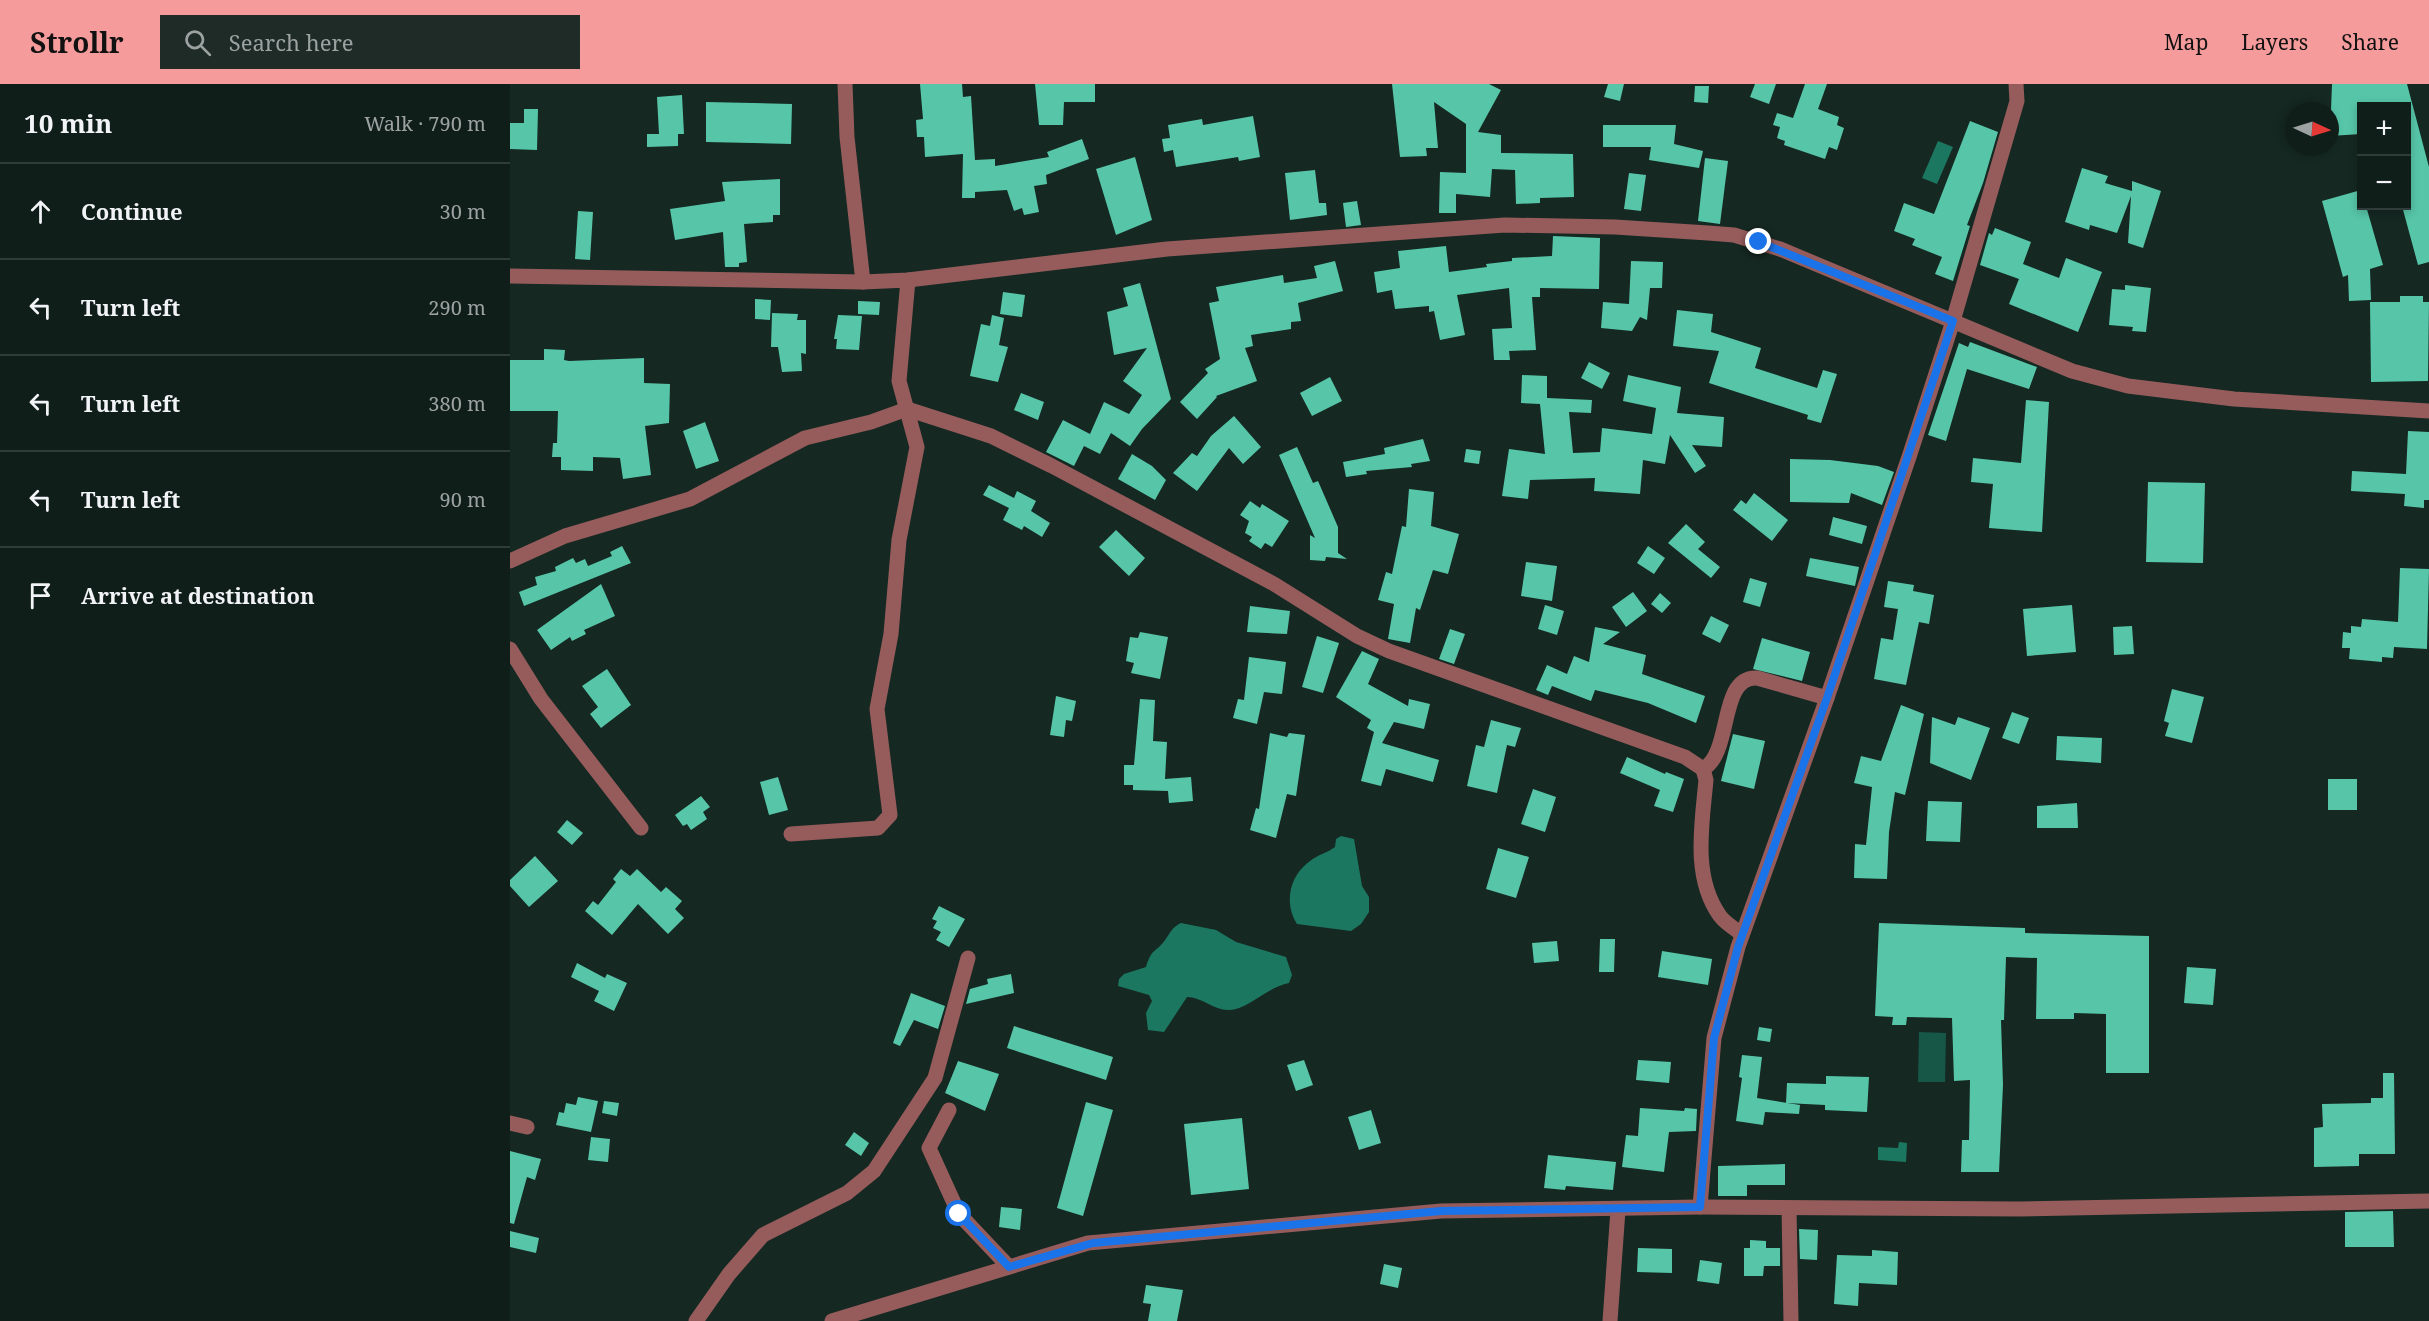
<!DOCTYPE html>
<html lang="en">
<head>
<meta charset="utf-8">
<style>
  body { margin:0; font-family:"Noto Serif",serif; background:#1e2b27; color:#f1f3f6 }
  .controls { position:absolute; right:18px; top:18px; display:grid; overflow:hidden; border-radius:0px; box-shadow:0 3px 9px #0003 }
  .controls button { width:54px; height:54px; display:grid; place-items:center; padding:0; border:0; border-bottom:2px solid #303c39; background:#101e1a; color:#f1f3f6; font:30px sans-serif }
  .compass { position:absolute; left:1775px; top:18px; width:54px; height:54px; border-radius:50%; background:#101e1a; box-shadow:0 3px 9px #0003; rotate:94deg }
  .stop { position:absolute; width:18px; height:18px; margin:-14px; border:4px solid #1a73e8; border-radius:50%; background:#fff }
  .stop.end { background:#1a73e8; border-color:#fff; box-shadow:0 2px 6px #0008 }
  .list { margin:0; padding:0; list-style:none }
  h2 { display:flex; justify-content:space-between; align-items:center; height:78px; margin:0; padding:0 24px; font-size:26px }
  h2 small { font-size:20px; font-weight:400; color:#9ca2a2 }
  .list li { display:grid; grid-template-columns:39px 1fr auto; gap:18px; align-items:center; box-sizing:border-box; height:96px; padding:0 24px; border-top:2px solid #303c39 }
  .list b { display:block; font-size:22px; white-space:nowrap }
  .list em { font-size:20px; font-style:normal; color:#9ca2a2 }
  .icon { flex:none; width:33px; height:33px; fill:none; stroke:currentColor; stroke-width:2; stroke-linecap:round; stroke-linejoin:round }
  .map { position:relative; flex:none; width:1919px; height:1237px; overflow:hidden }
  header { display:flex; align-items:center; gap:36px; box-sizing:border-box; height:84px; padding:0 30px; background:#f59b9b; color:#111 }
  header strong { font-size:28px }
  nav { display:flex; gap:33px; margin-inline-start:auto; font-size:21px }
  .search { width:420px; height:54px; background:#1e2b27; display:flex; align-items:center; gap:15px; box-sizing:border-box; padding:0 21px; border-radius:0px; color:#9ca2a2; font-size:22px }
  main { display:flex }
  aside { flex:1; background:#101e1a }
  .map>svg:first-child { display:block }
</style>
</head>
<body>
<header>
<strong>Strollr</strong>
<div class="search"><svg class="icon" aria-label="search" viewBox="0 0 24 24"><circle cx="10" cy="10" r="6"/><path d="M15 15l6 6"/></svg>Search here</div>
<nav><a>Map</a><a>Layers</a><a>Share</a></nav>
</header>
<main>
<aside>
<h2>10 min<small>Walk · 790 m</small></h2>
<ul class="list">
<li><svg class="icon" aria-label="ahead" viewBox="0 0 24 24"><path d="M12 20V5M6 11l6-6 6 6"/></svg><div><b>Continue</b></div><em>30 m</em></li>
<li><svg class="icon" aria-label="left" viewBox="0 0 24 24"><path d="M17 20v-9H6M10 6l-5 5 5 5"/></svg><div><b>Turn left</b></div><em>290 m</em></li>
<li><svg class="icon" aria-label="left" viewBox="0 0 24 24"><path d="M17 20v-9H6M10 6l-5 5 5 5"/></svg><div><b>Turn left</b></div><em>380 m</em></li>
<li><svg class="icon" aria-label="left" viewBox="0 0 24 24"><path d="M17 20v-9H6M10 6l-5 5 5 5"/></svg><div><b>Turn left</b></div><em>90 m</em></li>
<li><svg class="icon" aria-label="arrive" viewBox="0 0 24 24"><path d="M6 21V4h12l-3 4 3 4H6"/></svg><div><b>Arrive at destination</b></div></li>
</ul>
</aside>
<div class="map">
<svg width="1919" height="1237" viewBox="0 0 1919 1237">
  <rect width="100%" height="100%" fill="#152822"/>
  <polygon fill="#165747" points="1409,948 1436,949 1435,998 1408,998"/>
  <g fill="#1c7761">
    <polygon points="1428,57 1443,63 1427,100 1412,94"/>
    <path d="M831,752L844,755L852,802L859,813V828L851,840L841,847L787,840C774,819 779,792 800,777C807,771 817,769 825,763L826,755Z"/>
    <path d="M671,839L706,846L726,858L776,873L782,891L779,899C755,904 736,927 718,926C704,926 691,913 677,913L654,948L638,946L636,929L642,917L639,911L608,902L609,895L614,890L636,883C642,863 646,869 655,856C661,848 661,844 671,839Z"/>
    <polygon points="1389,1058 1397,1059 1396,1078 1368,1076 1368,1063 1388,1064"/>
  </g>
  <g fill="#57c6a8">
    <polygon points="410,0 452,0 453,13 461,12 465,76 485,75 485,82 539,73 537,68 572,55 579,75 536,91 537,100 524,102 529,128 514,131 512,124 504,127 497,106 465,108 465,114 452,114 453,70 415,73 414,53 407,53 406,36 413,35"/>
    <polygon points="525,0 585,0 585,18 554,18 553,41 529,41"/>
    <polygon points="882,0 979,0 991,6 968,48 991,51 991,69 1063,70 1064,113 1030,114 1030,119 1006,120 1005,86 982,85 980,113 946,110 946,129 929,129 930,88 956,89 956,40 924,18 928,64 916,64 917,72 890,73"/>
    <polygon points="1098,0 1114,0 1110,17 1094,13"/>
    <polygon points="1245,0 1266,0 1259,20 1240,13"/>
    <polygon points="1295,0 1317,0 1308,25 1329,33 1327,41 1334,44 1327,66 1319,63 1315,75 1274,61 1275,57 1267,54 1270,43 1263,41 1267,29 1283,34"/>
    <polygon points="1822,0 1897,0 1919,83 1919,178 1908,181 1892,122 1896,122 1896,22 1851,22 1851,50 1820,52"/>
    <polygon points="1185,2 1199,2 1198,19 1184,18"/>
    <polygon points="172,11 174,50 168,50 168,62 137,63 137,50 149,50 147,13"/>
    <polygon points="196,18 282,20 281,60 196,58"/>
    <polygon points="14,25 28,25 27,66 0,65 0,39 14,39"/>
    <polygon points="743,32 750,73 729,77 728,73 666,83 663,66 654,68 652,55 660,54 658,41 692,35 693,41"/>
    <polygon points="1460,37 1488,48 1473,99 1457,141 1460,142 1443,197 1425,190 1432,173 1402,161 1405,155 1384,147 1394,119 1424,130"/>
    <polygon points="1093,41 1166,41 1164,60 1193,67 1189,84 1139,76 1141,63 1093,63"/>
    <polygon points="625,73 642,136 606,151 586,85"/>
    <polygon points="1195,74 1218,77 1210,140 1188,137"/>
    <polygon points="1572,84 1598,92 1595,99 1622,107 1622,97 1651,107 1633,164 1618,159 1621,112 1607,149 1580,141 1579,146 1555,138"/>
    <polygon points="805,86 809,119 816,119 817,131 780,136 775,89"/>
    <polygon points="1119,89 1136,91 1131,127 1114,125"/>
    <polygon points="270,95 270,131 263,131 263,138 234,140 237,178 229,179 229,183 215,183 213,148 165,156 160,125 215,117 212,98"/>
    <polygon points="1851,106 1851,122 1856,122 1873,181 1860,185 1861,216 1839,217 1838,191 1833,193 1812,117"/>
    <polygon points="847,117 851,141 836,143 833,119"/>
    <polygon points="68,127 83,128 80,176 65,175"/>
    <polygon points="1485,144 1521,158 1513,180 1549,194 1556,174 1592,188 1568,248 1499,220 1509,195 1470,181 1479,149 1482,151"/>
    <polygon points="1043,152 1090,154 1089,205 1030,204 1030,213 1022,213 1026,266 999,267 1000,276 984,276 982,245 1002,244 999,204 947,211 955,251 930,256 924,227 919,228 919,222 885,225 882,206 867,209 864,188 890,184 888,167 936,162 939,188 977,183 976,180 1002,177 1002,174 1042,172"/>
    <polygon points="825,177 833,207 788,219 791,237 781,238 781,245 741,251 743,262 735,264 747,297 706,312 707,313 687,335 670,318 698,289 695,285 710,275 699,219 709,217 706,203 773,191 774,199 807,194 804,182"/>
    <polygon points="1121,177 1153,178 1152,204 1140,204 1137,236 1130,233 1122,247 1091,244 1093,218 1119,220"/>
    <polygon points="630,199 661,315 632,345 620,362 601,349 590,370 574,362 564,382 536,368 553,336 580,350 594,318 619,330 632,311 613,297 637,264 604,271 597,228 618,222 613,204"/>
    <polygon points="1615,201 1641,204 1636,248 1622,247 1623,243 1599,241 1602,205 1615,206"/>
    <polygon points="493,208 515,211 512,233 490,230"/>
    <polygon points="1890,212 1913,212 1913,218 1919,218 1918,297 1861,298 1860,218 1890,218"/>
    <polygon points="245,215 261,216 260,236 245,235"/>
    <polygon points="348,217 370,218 369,231 348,230"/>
    <polygon points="1167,226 1203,230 1201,248 1251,264 1245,284 1307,304 1313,286 1327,290 1311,339 1297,335 1298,331 1199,299 1209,267 1163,262"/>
    <polygon points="262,229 288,230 287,236 296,236 296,270 291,269 292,287 272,288 268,263 261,263"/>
    <polygon points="328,231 352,232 349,266 326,265 327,255 324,255"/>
    <polygon points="482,231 494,234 489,261 498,263 488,298 460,292 471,240 480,242"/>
    <polygon points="1460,258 1527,283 1519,305 1457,285 1436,357 1418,351 1449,259 1458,263"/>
    <polygon points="34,265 55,266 54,276 59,277 134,274 134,299 160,300 159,339 135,342 141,391 113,395 110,374 83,373 83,387 51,386 51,373 42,373 43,359 47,359 48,327 0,327 0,276 34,276"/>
    <polygon points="1079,278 1100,289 1092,305 1071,294"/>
    <polygon points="1012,291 1037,292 1037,314 1082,316 1081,329 1059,328 1063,369 1090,368 1092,344 1142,350 1146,324 1113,317 1118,291 1171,303 1167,329 1214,333 1212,363 1182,361 1196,382 1185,389 1160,351 1155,380 1133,376 1130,410 1084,407 1085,394 1020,396 1018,415 992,412 999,365 1035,370 1030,320 1011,319"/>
    <polygon points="820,293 832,317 802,332 790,309"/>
    <polygon points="511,309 534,318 528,336 504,326"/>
    <polygon points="1516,316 1539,318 1532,448 1479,444 1483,400 1461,398 1463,374 1511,379"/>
    <polygon points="724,332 751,363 733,380 719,364 687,407 663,389 682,369 687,372 701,352"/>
    <polygon points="195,338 209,377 186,385 173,347"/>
    <polygon points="1898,347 1919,348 1919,416 1914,416 1914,424 1894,422 1895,410 1841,407 1842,387 1896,390"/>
    <polygon points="913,355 920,377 901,380 902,383 856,387 857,390 836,393 833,378 875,370 874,364"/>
    <polygon points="787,363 803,399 808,397 828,443 828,469 837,475 816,473 815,477 800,476 800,451 805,454 769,371"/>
    <polygon points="956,365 971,367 969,380 954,378"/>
    <polygon points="622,370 642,382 656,396 645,416 608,395"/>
    <polygon points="1280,375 1320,376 1368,382 1384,388 1372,421 1341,409 1339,419 1280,418"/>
    <polygon points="1638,398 1695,399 1693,479 1636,478"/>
    <polygon points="479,401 504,414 507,407 526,417 521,427 540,439 532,453 514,442 512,446 493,436 499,424 473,411"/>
    <polygon points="899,405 924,408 921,442 949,450 938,490 923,486 910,526 906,524 900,559 878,555 884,520 868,516 876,488 882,490 892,442 896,443"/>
    <polygon points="1244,409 1278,436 1262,457 1223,426 1231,416 1236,420"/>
    <polygon points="740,417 750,424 752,420 779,437 762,463 755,459 751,465 739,457 742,453 735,449 739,437 730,431"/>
    <polygon points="1323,433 1357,442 1352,460 1319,451"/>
    <polygon points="1176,440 1195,458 1188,465 1210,483 1201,494 1158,459"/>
    <polygon points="606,446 635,474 619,492 589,463"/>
    <polygon points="112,462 121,479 14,522 9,508 27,501 25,493 46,487 45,483 63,474 66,479 75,475 78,482 102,472 100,468"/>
    <polygon points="1138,462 1155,474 1144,490 1127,479"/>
    <polygon points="1300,474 1349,483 1345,502 1296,492"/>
    <polygon points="1016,478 1047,482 1042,517 1011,512"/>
    <polygon points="1890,484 1919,485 1917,565 1884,563 1883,574 1872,573 1872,578 1839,575 1840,564 1832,564 1833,548 1841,549 1841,542 1851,543 1852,535 1888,538"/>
    <polygon points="1240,494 1257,499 1250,523 1233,518"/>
    <polygon points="1378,497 1404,501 1403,507 1424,511 1419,540 1409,538 1396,601 1364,595 1371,554 1383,556 1388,525 1374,523"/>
    <polygon points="91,500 105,532 74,546 76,550 62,557 60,553 41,566 27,546"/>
    <polygon points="1123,508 1137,527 1116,543 1102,523"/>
    <polygon points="1150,509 1161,519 1152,529 1141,520"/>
    <polygon points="1035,521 1054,527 1047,551 1028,545"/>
    <polygon points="1562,521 1566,568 1517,572 1513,525"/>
    <polygon points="740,522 780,527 777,550 737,548"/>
    <polygon points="1201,532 1219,541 1210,559 1192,550"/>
    <polygon points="1622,542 1624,570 1604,571 1603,543"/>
    <polygon points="1085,543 1110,548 1093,560 1136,571 1132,590 1195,612 1186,639 1138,619 1085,606 1081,617 1042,602 1038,611 1026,606 1037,581 1057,590 1064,572 1079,578"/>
    <polygon points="940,545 955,550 944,580 929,575"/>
    <polygon points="630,548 658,553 650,595 621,589 624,579 616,577 620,553 628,554"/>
    <polygon points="807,552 829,559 813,609 792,603"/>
    <polygon points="1252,554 1300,568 1292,597 1243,585"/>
    <polygon points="852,567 869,575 858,600 898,622 899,615 920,620 914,645 884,638 872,659 929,676 923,698 876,685 871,702 851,697 864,648 857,644 861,636 826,613"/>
    <polygon points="739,573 776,578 772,610 754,608 747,640 723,634 728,615 734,616"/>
    <polygon points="97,585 121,621 91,644 80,630 88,623 72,602"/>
    <polygon points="1662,605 1694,613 1682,659 1655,652 1659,639 1654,637"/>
    <polygon points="546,612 566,617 562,637 556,636 554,653 540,651"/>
    <polygon points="630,615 645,616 643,657 657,658 655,695 681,693 683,717 659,719 658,707 623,706 623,701 614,701 614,681 624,681"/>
    <polygon points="1391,621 1414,630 1395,711 1385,708 1379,748 1377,795 1344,794 1345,760 1356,761 1362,703 1344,699 1351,672 1371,677"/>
    <polygon points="1502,628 1519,634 1509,660 1492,654"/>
    <polygon points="1422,633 1445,641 1448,633 1480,644 1461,696 1420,679"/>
    <polygon points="981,636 1011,644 1005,663 997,661 987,709 957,702 966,661 974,663"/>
    <polygon points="760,649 777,653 779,649 795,651 786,712 777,710 766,754 740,746 746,724 749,725"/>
    <polygon points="1223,650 1255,657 1244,705 1211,697"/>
    <polygon points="1547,652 1592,654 1591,679 1546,676"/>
    <polygon points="1117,673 1155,690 1156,688 1174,695 1163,728 1144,722 1150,706 1110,689"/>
    <polygon points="268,693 278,726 259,731 250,698"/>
    <rect x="1818" y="695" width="29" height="31"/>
    <polygon points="1023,705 1046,713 1035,748 1011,740"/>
    <polygon points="191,712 200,723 193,728 197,735 181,746 177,740 173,742 165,731"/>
    <polygon points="1418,717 1452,718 1450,758 1416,757"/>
    <polygon points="1567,719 1568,744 1527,744 1527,722"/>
    <polygon points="57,736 73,749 62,761 47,748"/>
    <polygon points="988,764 1019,773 1006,814 976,805"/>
    <polygon points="25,772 48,797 19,823 0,802 0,796"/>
    <polygon points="111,785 120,792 127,785 151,808 156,803 172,817 165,825 174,834 158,850 128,820 102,851 75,827 83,817 88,821 106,798 103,795"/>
    <polygon points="429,822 455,835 439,863 426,856 431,848 423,844 427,837 422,835"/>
    <polygon points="1369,839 1515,844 1515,849 1639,852 1639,989 1596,989 1596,930 1564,929 1564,935 1526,935 1527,874 1496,873 1494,936 1491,936 1493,1001 1489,1088 1451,1088 1452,1056 1459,1056 1460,996 1444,997 1442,934 1397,933 1396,941 1382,941 1383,933 1365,932"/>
    <polygon points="1090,855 1105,855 1104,888 1089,888"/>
    <polygon points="1047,857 1049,877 1024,879 1022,859"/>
    <polygon points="1152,867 1202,875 1198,901 1148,893"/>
    <polygon points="67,879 95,894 97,890 117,899 104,927 84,917 89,907 61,893"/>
    <polygon points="1677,883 1706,885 1703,921 1674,919"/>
    <polygon points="501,890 504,909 456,920 460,905 478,900 477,895"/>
    <polygon points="401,909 435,922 428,945 404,936 390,962 383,959"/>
    <polygon points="504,942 603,973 596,996 497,964"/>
    <polygon points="1249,943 1262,945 1260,958 1247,956"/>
    <polygon points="1232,971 1252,973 1247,1014 1290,1021 1289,1030 1255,1028 1253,1041 1226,1037 1232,994 1229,993"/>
    <polygon points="794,976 803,1001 786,1007 777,981"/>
    <polygon points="1128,976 1161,978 1159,999 1126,996"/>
    <polygon points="448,977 489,990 475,1027 435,1009"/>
    <polygon points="1873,989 1884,989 1885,1070 1849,1070 1849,1082 1804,1083 1804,1044 1813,1043 1812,1020 1861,1019 1861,1014 1873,1014"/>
    <polygon points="1316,992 1359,993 1357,1028 1315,1026 1315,1021 1276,1019 1277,999 1316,1000"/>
    <polygon points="68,1013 88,1017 81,1048 46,1041 49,1028 54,1029 56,1019 66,1021"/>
    <polygon points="94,1017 109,1019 107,1032 92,1029"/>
    <polygon points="576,1018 603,1026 573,1132 547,1124"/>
    <polygon points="1130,1024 1174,1027 1175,1024 1187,1025 1186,1047 1159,1048 1154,1088 1112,1083 1116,1051 1128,1052"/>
    <polygon points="861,1026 871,1059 849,1066 838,1033"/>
    <polygon points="732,1034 739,1105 681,1111 674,1040"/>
    <polygon points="344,1048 359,1059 351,1072 335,1061"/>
    <polygon points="81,1053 100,1055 98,1078 78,1076"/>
    <polygon points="0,1067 31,1075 25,1096 17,1093 4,1140 0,1139"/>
    <polygon points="1038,1071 1106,1078 1103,1106 1056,1102 1055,1106 1034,1104"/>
    <polygon points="1275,1080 1275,1101 1237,1101 1237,1112 1208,1112 1208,1082"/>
    <polygon points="491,1123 512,1125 510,1146 489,1143"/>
    <polygon points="1883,1127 1884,1163 1835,1163 1835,1128"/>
    <polygon points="1289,1145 1308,1146 1307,1176 1290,1175"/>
    <polygon points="0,1147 29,1154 26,1169 0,1163"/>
    <polygon points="1240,1156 1256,1157 1256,1164 1270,1164 1270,1182 1254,1182 1253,1192 1234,1192 1234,1164 1240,1164"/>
    <polygon points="1128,1164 1162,1165 1162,1189 1127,1188"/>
    <polygon points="1362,1166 1388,1168 1387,1201 1349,1199 1348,1222 1324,1220 1327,1171 1362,1172"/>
    <polygon points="1190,1176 1212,1179 1209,1200 1187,1197"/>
    <polygon points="874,1180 892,1184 888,1204 870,1200"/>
    <polygon points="636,1201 673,1206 667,1237 638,1237 641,1220 633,1219"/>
  </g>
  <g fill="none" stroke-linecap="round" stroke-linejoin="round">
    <g stroke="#965c5c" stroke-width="15">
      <polyline points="335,0 337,53 353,198"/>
      <polyline points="0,192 353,198 398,196 657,165 995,141 1105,143 1198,149 1224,151 1270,165 1562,287 1618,302 1724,315 1919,327"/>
      <path d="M0,477L55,452L180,415L295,354L361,338L397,325L481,352L542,382L764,500L847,552L879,567L1175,673L1193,685C1223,669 1208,592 1247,594L1317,614"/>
      <polyline points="0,565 31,615 131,744"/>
      <path d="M1193,685L1196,696C1192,740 1182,793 1210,832C1215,839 1225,845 1232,850"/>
      <polyline points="281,750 368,744 380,731 367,625 381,550 389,456 407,363 389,297 398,196"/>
      <polyline points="439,1026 419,1064 449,1130 499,1183"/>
      <polyline points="0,1039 17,1043"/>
      <polyline points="1190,1123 1204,954 1228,863 1317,614 1400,370 1443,237 1507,17 1506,0"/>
      <polyline points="1279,1124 1281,1237"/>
      <polyline points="186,1237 219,1190 253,1151 337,1109 364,1087 425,994 458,874"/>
      <polyline points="322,1237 578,1159 931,1127 1190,1123 1510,1125 1919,1117"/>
      <polyline points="1100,1237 1108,1126"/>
    </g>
  </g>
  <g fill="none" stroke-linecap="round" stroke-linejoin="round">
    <polyline stroke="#1a73e8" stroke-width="8" points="449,1130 499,1183 583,1159 931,1127 1190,1123 1204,954 1228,863 1317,614 1443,237 1249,158"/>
  </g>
</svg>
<div class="controls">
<button>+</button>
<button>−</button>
</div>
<svg class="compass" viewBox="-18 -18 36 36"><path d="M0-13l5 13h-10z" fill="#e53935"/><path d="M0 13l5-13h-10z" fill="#9ca2a2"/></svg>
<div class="stop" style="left:449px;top:1130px"></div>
<div class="stop end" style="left:1249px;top:158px"></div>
</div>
</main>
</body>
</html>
